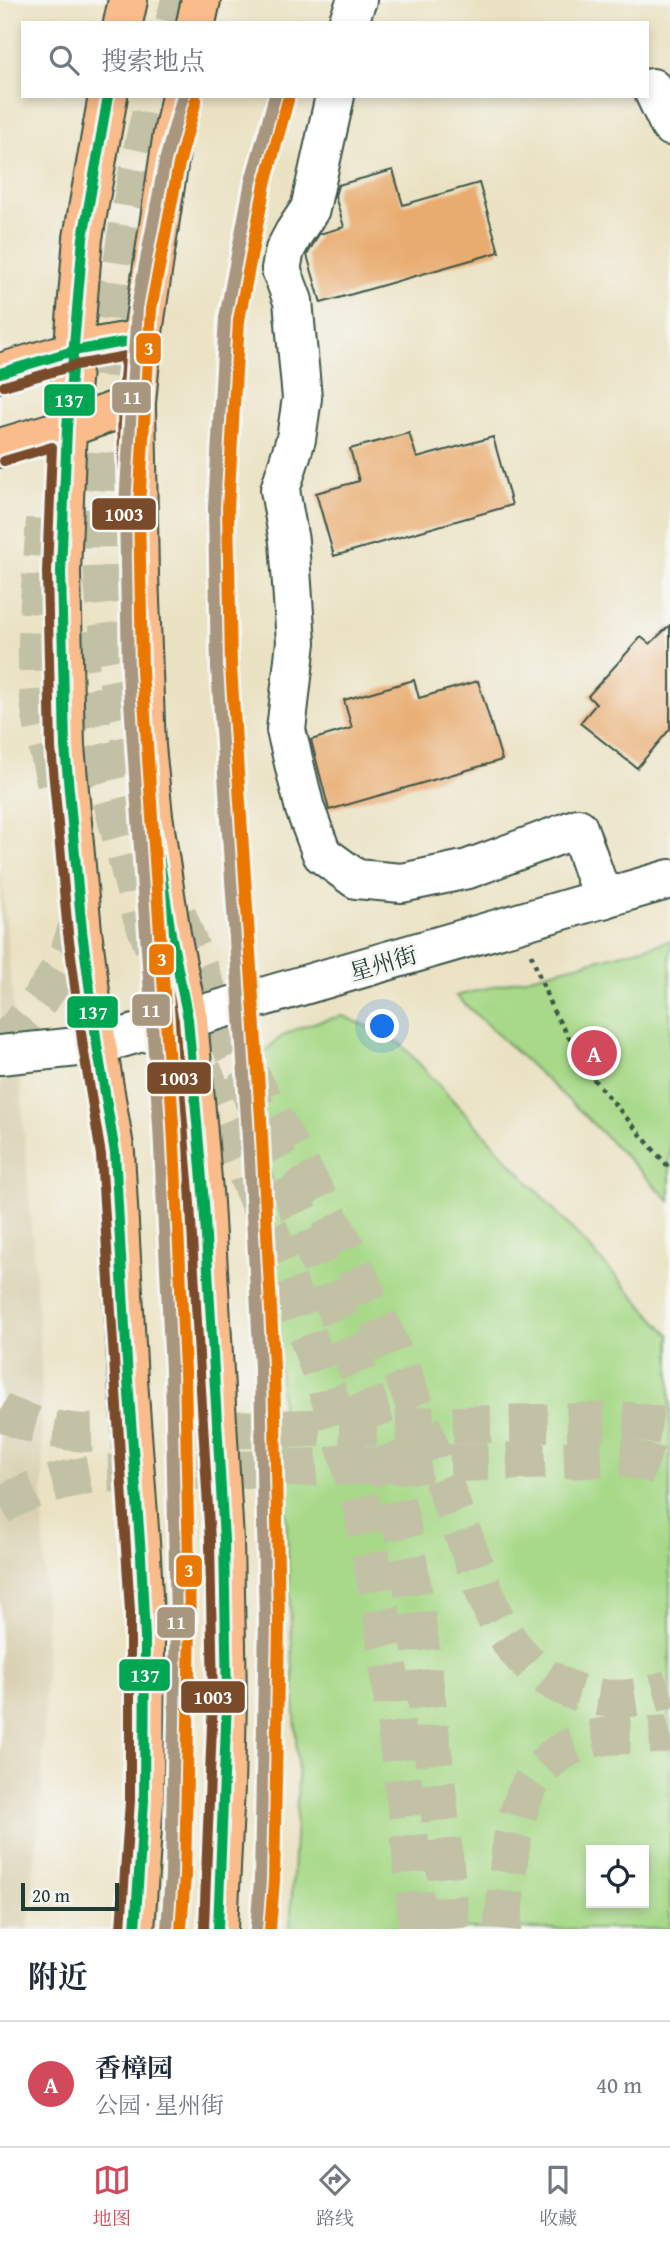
<!DOCTYPE html>
<html lang="zh">
<head>
<meta charset="utf-8">
<style>
  body { margin:0; font-family:"Gentium Book Plus","Noto Serif SC",serif; background:#f2f2f3; color:#1f2937 }
  .controls { position:absolute; right:21px; bottom:21px; display:grid; overflow:hidden; border-radius:0px; box-shadow:0 4px 10px #0003 }
  .controls button { width:63px; height:63px; display:grid; place-items:center; padding:0; border:0; border-bottom:2px solid #e0e1e3; background:#fff; color:#1f2937; font:35px sans-serif }
  .scale { position:absolute; left:21px; bottom:18px; width:98px; box-sizing:border-box; padding-left:7px; border:4px solid #1f3d34; border-top:0; font-size:19px; line-height:24px; white-space:nowrap; color:#1f3d34; -webkit-text-stroke:5px #f6f6f2; paint-order:stroke }
  .you { position:absolute; left:383px; top:1027px; width:24px; height:24px; margin:-18px; border:5px solid #fff; border-radius:50%; background:#1a73e8; box-shadow:0 0 0 10px #1a73e833 }
  .badge { display:grid; place-items:center; width:46px; height:46px; border-radius:50%; background:#d1495b; color:#fff; font-size:23px; font-weight:700 }
  .pin { position:absolute; translate:-50% -50%; border:4px solid #fff; box-shadow:0 2px 7px #0006 }
  .list { margin:0; padding:0; list-style:none }
  h2 { display:flex; justify-content:space-between; align-items:center; height:91px; margin:0; padding:0 28px; font-size:30px }
  h2 small { font-size:23px; font-weight:400; color:#747a83 }
  .list li { display:grid; grid-template-columns:46px 1fr auto; gap:21px; align-items:center; box-sizing:border-box; height:126px; padding:0 28px; border-top:2px solid #e0e1e3 }
  .list b { display:block; font-size:26px; white-space:nowrap }
  .list p { margin:0; font-size:23px; white-space:nowrap; color:#747a83 }
  .list em { font-size:23px; font-style:normal; color:#747a83 }
  .icon { flex:none; width:38px; height:38px; fill:none; stroke:currentColor; stroke-width:2; stroke-linecap:round; stroke-linejoin:round }
  .map { position:relative; flex:none; width:670px; height:1929px; overflow:hidden }
  .search { position:absolute; background:#fff; box-shadow:0 4px 10px #0003; left:21px; right:21px; top:21px; height:77px; display:flex; align-items:center; gap:18px; box-sizing:border-box; padding:0 24px; border-radius:0px; color:#747a83; font-size:26px }
  .sheet { height:217px; background:#fff }
  nav { display:flex; justify-content:space-around; align-items:center; box-sizing:border-box; height:98px; border-top:2px solid #e0e1e3; background:#fff; font-size:19px; color:#747a83 }
  nav a { display:grid; justify-items:center; gap:4px }
  nav .on { color:#d1495b }
  .map>svg:first-child { display:block }
</style>
</head>
<body>
<div class="map">
<svg width="670" height="1929" viewBox="0 0 670 1929">
  <rect width="100%" height="100%" fill="#f6f6f2"/>
  <filter id="ink" filterUnits="userSpaceOnUse"><feTurbulence type="fractalNoise" baseFrequency=".0143" numOctaves="2"/><feDisplacementMap in="SourceGraphic" scale="14" xChannelSelector="R" yChannelSelector="G"/><feConvolveMatrix kernelMatrix="1 2 1 2 8 2 1 2 1" color-interpolation-filters="sRGB"/></filter>
  <filter id="wash" filterUnits="userSpaceOnUse"><feTurbulence type="fractalNoise" baseFrequency=".00686" numOctaves="4" result="noise"/><feDisplacementMap in="SourceGraphic" scale="28" xChannelSelector="R" yChannelSelector="G"/><feGaussianBlur stdDeviation="1.57" result="paint"/><feColorMatrix in="noise" values="0 0 0 0 0 0 0 0 0 0 0 0 0 0 0 0 0 1.4 0 .05"/><feComposite in="paint" operator="in"/></filter>
  <g filter="url(#wash)">
    <rect width="100%" height="100%" fill="#ebe2c3"/>
    <polygon fill="#dad1b2" points="0,863 19,1063 41,1353 46,1672 41,1801 28,1929 0,1929"/>
    <g fill="#a7d988" stroke="#638b5e" stroke-width="2" fill-rule="evenodd">
      <polygon points="670,941 670,1201 579,1110 456,996"/>
      <path d="M343,1016L369,1027L401,1044L670,1335V1929H290L298,1780L271,1184L254,1071C269,1033 306,1023 343,1016ZM591,1850H644V1903H591Z"/>
    </g>
    <g id="blocks">
      <g fill="#e9ac70">
        <polygon points="393,170 403,205 479,183 499,252 321,303 307,255 319,234 344,227 335,196 338,185"/>
        <polygon points="409,433 417,458 493,437 512,505 334,556 316,493 359,481 350,449"/>
        <polygon points="670,625 670,729 637,768 580,723 596,704 588,696 641,637 650,644"/>
        <polygon points="414,680 419,698 478,681 502,760 329,810 311,740 352,728 344,700"/>
      </g>
    </g>
  </g>
  <g filter="url(#ink)">
    <use href="#blocks" fill-opacity="0" stroke="#3e5649" stroke-width="2"/>
    <g fill="none" stroke-linecap="round" stroke-linejoin="round">
      <g stroke="#c2c1a6" stroke-width="38" stroke-dasharray="38 19" stroke-linecap="butt">
        <path d="M45,519C42,575 34,632 38,688C40,722 50,756 57,790"/>
        <path d="M218,1017L345,1246L402,1372L490,1606C520,1680 593,1719 670,1688"/>
        <path d="M0,1045C34,1013 80,953 80,903"/>
        <path d="M0,1412C28,1425 55,1431 86,1433L631,1421L670,1427"/>
        <path d="M0,1506C30,1488 60,1480 94,1474L589,1459C618,1456 644,1459 670,1471"/>
        <path d="M502,1929C512,1854 504,1754 601,1737C624,1733 647,1738 670,1733"/>
      </g>
      <g stroke="#c2c1a6" stroke-width="38" stroke-dasharray="38 19" stroke-linecap="butt">
        <polyline points="174,23 180,0"/>
        <polyline points="75,633 85,696 141,915 186,1030 265,1218 338,1421 362,1507 382,1616 409,1831 417,1929"/>
        <path d="M138,772C122,704 105,634 102,564C101,521 104,479 106,437C112,322 126,207 155,96"/>
        <path d="M177,914C253,1107 344,1296 395,1497C410,1558 418,1623 425,1686C435,1767 444,1848 451,1929"/>
      </g>
      <g stroke="#3e5649" stroke-width="42">
        <g id="minor">
          <polyline points="348,23 357,0"/>
          <polyline points="652,88 670,126"/>
          <polyline points="335,96 310,209 294,233 285,250 281,269 293,301 302,398 296,439 280,490 289,541 296,642 286,730 305,809 322,854 356,879 402,883 468,869 578,828 603,899"/>
          <polyline points="0,1055 97,1045 670,879"/>
        </g>
      </g>
      <g stroke="#3e5649" stroke-width="42">
        <g id="major">
          <polyline points="123,23 128,0"/>
          <polyline points="196,23 201,0"/>
          <polyline points="108,96 83,238 67,428 61,572 65,747 82,931 97,1045 115,1153 128,1380 141,1556 145,1638 144,1801 135,1929"/>
          <polyline points="181,96 172,139 142,339 136,403 139,575 146,746 153,816 171,934 188,1019 204,1203 224,1540 227,1699 225,1787 218,1929"/>
          <polyline points="0,373 73,351 142,339"/>
          <polyline points="0,448 67,428 136,403"/>
        </g>
      </g>
      <polyline stroke="#3e5649" stroke-width="4.5" stroke-dasharray="5 5" stroke-linecap="butt" points="531,954 552,1009 595,1081 670,1169"/>
      <use href="#minor" stroke="#fff" stroke-width="38"/>
      <use href="#major" stroke="#f9bc8a" stroke-width="38"/>
      <g stroke="#f6f6f2" stroke-width="16">
        <g id="bus-1">
          <polyline points="108,96 83,238 67,428 61,572 65,747 82,931 97,1045 115,1153 128,1380 141,1556 145,1638 144,1801 135,1929"/>
          <polyline points="0,373 73,351 142,339 136,403 139,575 146,746 153,816 171,934 188,1019 204,1203 224,1540 227,1699 218,1929"/>
        </g>
      </g>
      <g stroke="#f6f6f2" stroke-width="16">
        <g id="bus-2">
          <polyline points="4,386 76,365 126,356 122,403 125,576 132,747 139,818 157,936 174,1021 190,1204 210,1541 213,1699 204,1928"/>
          <polyline points="4,461 52,447 47,572 51,748 68,933 83,1047 101,1155 130,1611 130,1801 121,1928"/>
        </g>
      </g>
      <use href="#bus-1" stroke="#00a651" stroke-width="10"/>
      <use href="#bus-2" stroke="#7a4b2a" stroke-width="10"/>
      <g stroke="#f6f6f2" stroke-width="18">
        <g id="metro-1">
          <polyline points="167,1929 171,1876 176,1622 171,1370 159,1125 128,672 125,506 137,307 165,161 183,96"/>
          <polyline points="256,1929 260,1881 265,1622 260,1367 247,1120 217,668 214,508 225,318 251,181 275,96"/>
        </g>
      </g>
      <g stroke="#f6f6f2" stroke-width="18">
        <g id="metro-2">
          <polyline points="181,1929 185,1876 190,1622 185,1370 173,1124 142,671 139,506 151,309 179,164 196,100"/>
          <polyline points="270,1929 274,1881 279,1622 274,1367 261,1119 231,667 228,508 239,320 265,184 288,100"/>
        </g>
      </g>
      <use href="#metro-1" stroke="#a8967e" stroke-width="12"/>
      <use href="#metro-2" stroke="#ea7803" stroke-width="12"/>
    </g>
  </g>
  <g text-anchor="middle" dominant-baseline="central" stroke-width="6" stroke-linejoin="round" paint-order="stroke">
    <g font-size="23" fill="#1f3d34" stroke="#f6f6f2">
      <text transform="translate(383 963) rotate(-16)">星州街</text>
    </g>
  </g>
  <g stroke="#f6f6f2" stroke-width="2.5">
    <rect x="135" y="332" width="27" height="33" rx="7" fill="#ea7803"/>
    <rect x="111" y="381" width="41" height="33" rx="7" fill="#a8967e"/>
    <rect x="43" y="383" width="53" height="34" rx="7" fill="#00a651"/>
    <rect x="91" y="497" width="66" height="34" rx="7" fill="#7a4b2a"/>
    <rect x="148" y="943" width="27" height="33" rx="7" fill="#ea7803"/>
    <rect x="131" y="993" width="40" height="34" rx="7" fill="#a8967e"/>
    <rect x="66" y="995" width="53" height="34" rx="7" fill="#00a651"/>
    <rect x="146" y="1061" width="66" height="34" rx="7" fill="#7a4b2a"/>
    <rect x="175" y="1554" width="28" height="34" rx="7" fill="#ea7803"/>
    <rect x="156" y="1606" width="40" height="33" rx="7" fill="#a8967e"/>
    <rect x="118" y="1658" width="53" height="34" rx="7" fill="#00a651"/>
    <rect x="180" y="1680" width="66" height="34" rx="7" fill="#7a4b2a"/>
  </g>
  <g font-size="19" text-anchor="middle" font-weight="bold" fill="#fff">
    <text x="149" y="355">3</text>
    <text x="132" y="404">11</text>
    <text x="69" y="407">137</text>
    <text x="124" y="521">1003</text>
    <text x="162" y="966">3</text>
    <text x="151" y="1017">11</text>
    <text x="93" y="1019">137</text>
    <text x="179" y="1085">1003</text>
    <text x="189" y="1577">3</text>
    <text x="176" y="1629">11</text>
    <text x="145" y="1682">137</text>
    <text x="213" y="1704">1003</text>
  </g>
</svg>
<div class="controls">
<button><svg class="icon" aria-label="locate" viewBox="0 0 24 24"><circle cx="12" cy="12" r="6"/><path d="M12 2v4M12 18v4M2 12h4M18 12h4"/></svg></button>
</div>
<div class="scale">20 m</div>
<div class="you"></div>
<div class="pin badge" style="left:594px;top:1053px">A</div>
<div class="search"><svg class="icon" aria-label="search" viewBox="0 0 24 24"><circle cx="10" cy="10" r="6"/><path d="M15 15l6 6"/></svg>搜索地点</div>
</div>
<section class="sheet">
<h2>附近<small></small></h2>
<ul class="list">
<li><span class="badge">A</span><div><b>香樟园</b><p>公园 · 星州街</p></div><em>40 m</em></li>
</ul>
</section>
<nav>
<a class="on"><svg class="icon" aria-label="map" viewBox="0 0 24 24"><path d="M3 6l6-2 6 2 6-2v14l-6 2-6-2-6 2zM9 4v14M15 6v14"/></svg>地图</a>
<a><svg class="icon" aria-label="directions" viewBox="0 0 24 24"><path d="M12 3l9 9-9 9-9-9zM9 14v-3h6M13 9l2 2-2 2"/></svg>路线</a>
<a><svg class="icon" aria-label="saved" viewBox="0 0 24 24"><path d="M7 4h10v16l-5-4-5 4z"/></svg>收藏</a>
</nav>
</body>
</html>
